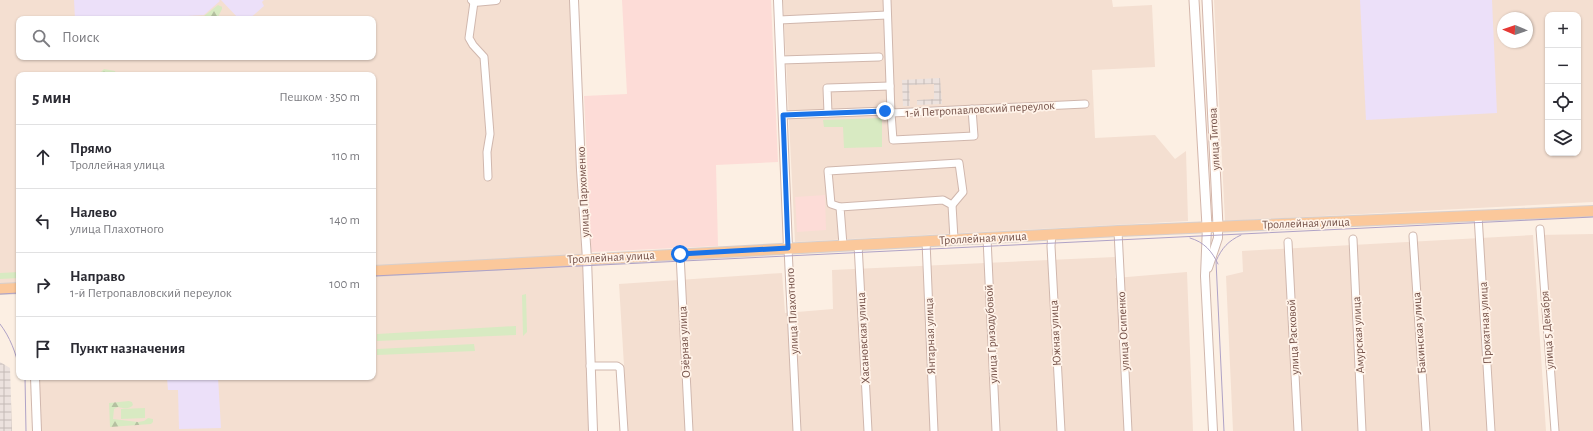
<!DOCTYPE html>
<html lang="ru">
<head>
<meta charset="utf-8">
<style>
  body { margin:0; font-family:"Alegreya Sans",sans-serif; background:#f2f2f3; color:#2b2b33 }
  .controls { position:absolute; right:12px; top:12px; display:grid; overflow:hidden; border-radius:8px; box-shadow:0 1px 3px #0004 }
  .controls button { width:36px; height:36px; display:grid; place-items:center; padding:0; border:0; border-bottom:1px solid #e1e1e2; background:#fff; color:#2b2b33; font:20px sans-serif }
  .compass { position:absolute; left:1497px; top:12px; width:36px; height:36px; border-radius:50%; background:#fff; box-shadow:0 1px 3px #0004; rotate:272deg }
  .stop { position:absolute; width:12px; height:12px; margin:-9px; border:3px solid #1a73e8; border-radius:50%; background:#fff }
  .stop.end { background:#1a73e8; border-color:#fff; box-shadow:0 1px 4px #0008 }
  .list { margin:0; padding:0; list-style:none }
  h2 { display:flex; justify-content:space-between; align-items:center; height:52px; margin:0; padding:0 16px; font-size:17px }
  h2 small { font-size:13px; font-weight:400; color:#7c7c81 }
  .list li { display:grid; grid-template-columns:26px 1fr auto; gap:12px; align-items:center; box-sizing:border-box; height:64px; padding:0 16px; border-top:1px solid #e1e1e2 }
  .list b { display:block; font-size:15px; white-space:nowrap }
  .list p { margin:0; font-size:13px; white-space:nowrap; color:#7c7c81 }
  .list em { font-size:13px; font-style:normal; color:#7c7c81 }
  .icon { flex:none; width:22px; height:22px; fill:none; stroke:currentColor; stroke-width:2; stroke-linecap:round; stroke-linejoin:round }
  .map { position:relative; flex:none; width:1593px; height:431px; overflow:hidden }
  .search { position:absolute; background:#fff; box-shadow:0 1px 3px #0004; left:16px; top:16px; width:360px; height:44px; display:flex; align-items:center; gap:10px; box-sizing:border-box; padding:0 14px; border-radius:8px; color:#7c7c81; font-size:15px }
  .panel { position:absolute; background:#fff; box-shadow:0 1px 3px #0004; left:16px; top:72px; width:360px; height:308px; border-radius:8px }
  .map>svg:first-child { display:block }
</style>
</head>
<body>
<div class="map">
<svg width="1593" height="431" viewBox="0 0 1593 431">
  <defs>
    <pattern id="industrial-grid" width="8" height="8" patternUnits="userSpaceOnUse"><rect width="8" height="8" fill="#ece2de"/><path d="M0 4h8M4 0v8" fill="none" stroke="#c4bab6"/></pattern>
    <pattern id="forest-firs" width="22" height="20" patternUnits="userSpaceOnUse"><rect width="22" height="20" fill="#d8eac2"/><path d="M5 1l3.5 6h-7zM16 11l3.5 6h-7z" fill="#b4c0a0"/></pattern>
  </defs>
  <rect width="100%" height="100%" fill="#fcefe3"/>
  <g fill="#f4dfd1" fill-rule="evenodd">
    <path d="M0,0H574L593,431H37L35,377H373V75H19V288L0,289ZM19,19H373V57H19Z"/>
    <polygon points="783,0 1112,0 1113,7 1152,5 1155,67 1092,70 1095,138 1155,135 1175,159 1186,151 1188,221 795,242"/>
    <path d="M1214,0H1593V202L1225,221ZM1548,15H1578V153H1548ZM1503,18H1527V42H1503Z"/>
    <polygon points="1593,234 1593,431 1551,431 1538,235"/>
    <polygon points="1533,235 1546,431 1233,431 1226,276 1243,272 1242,251"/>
    <polygon points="1115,257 1115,278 1187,272 1193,431 628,431 619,284 782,273 785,313 833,309 832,270"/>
  </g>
  <g fill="#fddcd7">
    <polygon points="622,0 771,0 778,162 716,165 718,246 591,252 584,96 627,94"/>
    <polygon points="825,195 826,230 797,232 795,197"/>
  </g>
  <g fill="url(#industrial-grid)">
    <polygon points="940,78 942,104 917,105 917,100 934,99 934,84 909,85 910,106 903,106 902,80"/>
    <polygon points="0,362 10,368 12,431 0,431"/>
  </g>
  <g fill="#ece0f9">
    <polygon points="74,0 219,0 220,1 204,15 137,19 75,19"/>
    <polygon points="221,0 264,0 262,2 264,6 249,19 239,19"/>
    <polygon points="1360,0 1492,0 1497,113 1366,120"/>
    <polygon points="184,377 218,377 221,428 179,429 178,390 168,390 167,378"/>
  </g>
  <g fill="#d8eac2">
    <polygon points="882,118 882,147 844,148 843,127 824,127 823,120"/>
    <polygon points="19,272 19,278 0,279 0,273"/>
    <polygon points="526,294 527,332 523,336 522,295"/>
    <polygon points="516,326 516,335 377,341 377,334"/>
    <polygon points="474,344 475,351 377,355 377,349"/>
    <polygon points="145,408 145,418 121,419 121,409"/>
  </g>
  <g fill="url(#forest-firs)">
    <polygon points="218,5 222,7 222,9 217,19 159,19 204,16"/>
    <polygon points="104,69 115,71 116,75 101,75 101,72"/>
    <path d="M129,401L132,402L133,405C129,410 123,408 118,407L114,409L113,419L138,422L144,421L148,418L153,419V422L151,424L110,427L109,403Z"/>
  </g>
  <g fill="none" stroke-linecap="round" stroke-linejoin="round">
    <g stroke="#d0b7ad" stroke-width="9">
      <g id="minor">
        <polyline points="887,0 891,113 1085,104"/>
        <polyline points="474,2 469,38 473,45 484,57 490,134 487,152 488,177"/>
        <polyline points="779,20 887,15"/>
        <polyline points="781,60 879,57"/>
        <polyline points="828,113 827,88 890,86"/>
        <polyline points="891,113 893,140 974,136 972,109"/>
        <polyline points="783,115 885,111"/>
        <polyline points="840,207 831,204 828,171 959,163 963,192 952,205"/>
        <polyline points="1478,215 1491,431"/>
        <polyline points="1540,229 1555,431"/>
        <polyline points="1118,231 1128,431"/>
        <polyline points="1052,234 1051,246 1061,431"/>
        <polyline points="1413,236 1426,431"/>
        <polyline points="987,238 996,431"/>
        <polyline points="1353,239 1362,431"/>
        <polyline points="926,241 934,431"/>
        <polyline points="1288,242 1298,431"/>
        <polyline points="858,244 868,431"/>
        <polyline points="843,245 840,207 943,200 952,205 954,239"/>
        <polyline points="788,248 797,431"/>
        <polyline points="680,254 689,431"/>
        <polyline points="590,366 617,366 620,368 624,431"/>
      </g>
    </g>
    <g stroke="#d0b7ad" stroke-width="10">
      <g id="tertiary">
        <polyline points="472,0 474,2 496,0"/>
        <polyline points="574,0 581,170 587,259 593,431"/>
        <polyline points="778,0 788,248"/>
        <polyline points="1207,226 1205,276 1213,431"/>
        <polyline points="1208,268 1218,238 1218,226"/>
        <polyline points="35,377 37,431"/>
      </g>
    </g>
    <g stroke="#d3b5aa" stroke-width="11">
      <g id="secondary">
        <polyline points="1194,0 1207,226"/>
        <polyline points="1207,0 1218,226"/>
      </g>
    </g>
    <g stroke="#d8cfcc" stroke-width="12">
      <g id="primary">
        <polyline points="373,271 1118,231 1593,211"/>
        <polyline points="0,289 19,288"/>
      </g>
    </g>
    <use href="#minor" stroke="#fff" stroke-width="7"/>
    <use href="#tertiary" stroke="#fff" stroke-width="8"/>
    <use href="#secondary" stroke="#fff" stroke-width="9"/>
    <use href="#primary" stroke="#fbc89b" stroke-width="10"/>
    <g stroke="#afa2c6" stroke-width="1">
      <path d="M1190,238C1204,242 1212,251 1218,264"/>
      <polyline points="373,276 1593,217"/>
      <polyline points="0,294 19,293"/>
      <path d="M0,324C10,337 16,353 19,368"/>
      <polyline points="25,377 26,431"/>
      <path d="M1224,431L1216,261C1222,248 1228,241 1241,235"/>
    </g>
  </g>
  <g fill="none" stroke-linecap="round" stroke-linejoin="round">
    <polyline stroke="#1a73e8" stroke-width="5" points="680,254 788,248 783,115 885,111"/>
  </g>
  <g text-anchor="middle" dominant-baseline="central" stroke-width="3.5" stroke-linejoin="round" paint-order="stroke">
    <g font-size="12" fill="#755249" stroke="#fff3e9">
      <text transform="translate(980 109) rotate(-3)">1-й Петропавловский переулок</text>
      <text transform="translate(1214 139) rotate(-93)">улица Титова</text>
      <text transform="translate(583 192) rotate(-93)">улица Пархоменко</text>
      <text transform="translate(1306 223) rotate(-2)">Троллейная улица</text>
      <text transform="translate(983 238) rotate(-3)">Троллейная улица</text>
      <text transform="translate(611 257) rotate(-3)">Троллейная улица</text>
      <text transform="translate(792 311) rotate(-93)">улица Плахотного</text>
      <text transform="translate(1485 323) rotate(-93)">Прокатная улица</text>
      <text transform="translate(1547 330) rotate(-94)">улица 5 Декабря</text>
      <text transform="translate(1123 331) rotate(-93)">улица Осипенко</text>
      <text transform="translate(1055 333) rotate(-93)">Южная улица</text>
      <text transform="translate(1419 333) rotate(-94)">Бакинская улица</text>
      <text transform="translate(991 334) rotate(-93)">улица Гризодубовой</text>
      <text transform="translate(1358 335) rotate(-93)">Амурская улица</text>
      <text transform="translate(930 336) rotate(-92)">Янтарная улица</text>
      <text transform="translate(1293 337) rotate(-93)">улица Расковой</text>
      <text transform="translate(863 338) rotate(-93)">Хасановская улица</text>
      <text transform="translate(684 342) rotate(-93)">Озёрная улица</text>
    </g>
  </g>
</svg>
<div class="controls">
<button>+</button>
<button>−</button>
<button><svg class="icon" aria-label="locate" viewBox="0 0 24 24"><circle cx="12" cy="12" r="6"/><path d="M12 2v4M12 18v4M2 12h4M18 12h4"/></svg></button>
<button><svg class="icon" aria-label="layers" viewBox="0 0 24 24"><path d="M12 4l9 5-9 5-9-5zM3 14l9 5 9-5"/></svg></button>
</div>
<svg class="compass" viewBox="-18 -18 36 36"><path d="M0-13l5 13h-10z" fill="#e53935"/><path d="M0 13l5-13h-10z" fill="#7c7c81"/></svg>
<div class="stop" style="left:680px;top:254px"></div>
<div class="stop end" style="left:885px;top:111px"></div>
<div class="search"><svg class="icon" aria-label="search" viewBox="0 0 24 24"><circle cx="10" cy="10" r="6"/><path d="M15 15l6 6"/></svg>Поиск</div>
<section class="panel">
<h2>5 мин<small>Пешком · 350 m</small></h2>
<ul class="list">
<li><svg class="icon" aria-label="ahead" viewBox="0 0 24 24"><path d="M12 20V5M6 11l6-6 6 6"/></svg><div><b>Прямо</b><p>Троллейная улица</p></div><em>110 m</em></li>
<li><svg class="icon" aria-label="left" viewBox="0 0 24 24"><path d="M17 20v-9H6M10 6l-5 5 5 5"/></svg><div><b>Налево</b><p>улица Плахотного</p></div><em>140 m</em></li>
<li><svg class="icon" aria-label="right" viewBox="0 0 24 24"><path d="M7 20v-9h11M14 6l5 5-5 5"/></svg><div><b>Направо</b><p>1-й Петропавловский переулок</p></div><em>100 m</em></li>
<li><svg class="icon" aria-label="arrive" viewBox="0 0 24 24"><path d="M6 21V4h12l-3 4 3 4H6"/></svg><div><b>Пункт назначения</b></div></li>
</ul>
</section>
</div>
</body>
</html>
